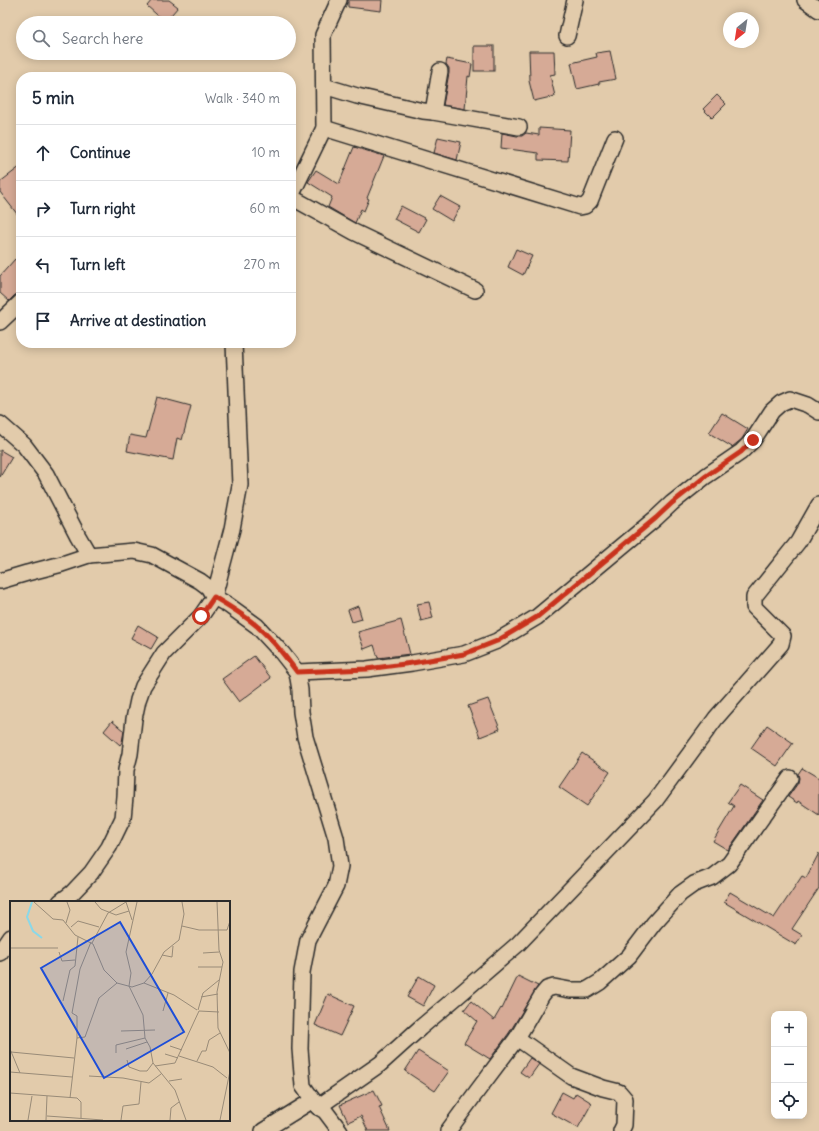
<!DOCTYPE html>
<html lang="en">
<head>
<meta charset="utf-8">
<style>
  body { margin:0; font-family:Delius,sans-serif; background:#f2f2f3; color:#1f2937 }
  .controls { position:absolute; right:12px; bottom:12px; display:grid; overflow:hidden; border-radius:8px; box-shadow:0 2px 10px #0003 }
  .controls button { width:36px; height:36px; display:grid; place-items:center; padding:0; border:0; border-bottom:1px solid #e0e1e3; background:#fff; color:#1f2937; font:20px sans-serif }
  .compass { position:absolute; left:723px; top:12px; width:36px; height:36px; border-radius:50%; background:#fff; box-shadow:0 2px 10px #0003; rotate:210deg }
  .stop { position:absolute; width:12px; height:12px; margin:-9px; border:3px solid #c8321e; border-radius:50%; background:#fff }
  .stop.end { background:#c8321e; border-color:#fff; box-shadow:0 1px 4px #0008 }
  .list { margin:0; padding:0; list-style:none }
  h2 { display:flex; justify-content:space-between; align-items:center; height:52px; margin:0; padding:0 16px; font-size:17px }
  h2 small { font-size:13px; font-weight:400; color:#747a83 }
  .list li { display:grid; grid-template-columns:26px 1fr auto; gap:12px; align-items:center; box-sizing:border-box; height:56px; padding:0 16px; border-top:1px solid #e0e1e3 }
  .list b { display:block; font-size:15px; white-space:nowrap }
  .list em { font-size:13px; font-style:normal; color:#747a83 }
  .icon { flex:none; width:22px; height:22px; fill:none; stroke:currentColor; stroke-width:2; stroke-linecap:round; stroke-linejoin:round }
  .map { position:relative; flex:none; width:819px; height:1131px; overflow:hidden }
  .search { position:absolute; background:#fff; box-shadow:0 2px 10px #0003; left:16px; top:16px; width:280px; height:44px; display:flex; align-items:center; gap:10px; box-sizing:border-box; padding:0 14px; border-radius:22px; color:#747a83; font-size:15px }
  .panel { position:absolute; background:#fff; box-shadow:0 2px 10px #0003; left:16px; top:72px; width:280px; height:276px; border-radius:16px }
  .map>svg:first-child { display:block }
</style>
</head>
<body>
<div class="map">
<svg width="819" height="1131" viewBox="0 0 819 1131">
  <rect width="100%" height="100%" fill="#e2cbab"/>
  <filter id="ink" filterUnits="userSpaceOnUse"><feTurbulence type="fractalNoise" baseFrequency=".025" numOctaves="2"/><feDisplacementMap in="SourceGraphic" scale="8" xChannelSelector="R" yChannelSelector="G"/><feConvolveMatrix kernelMatrix="1 2 1 2 8 2 1 2 1" color-interpolation-filters="sRGB"/></filter>
  <g filter="url(#ink)">
    <g fill="#d6aa96" stroke="#2b2b2b">
      <polygon points="152,0 169,0 178,7 165,22 147,6"/>
      <polygon points="348,0 382,0 381,11 348,7"/>
      <rect x="474" y="46" width="20" height="25"/>
      <polygon points="529,51 554,51 555,74 550,75 555,96 534,101 529,81 530,80"/>
      <polygon points="610,51 616,79 599,82 599,84 577,89 571,63 597,57 596,53"/>
      <polygon points="447,59 472,64 470,77 468,76 465,109 443,105 449,73 449,68 446,64"/>
      <polygon points="717,95 726,104 712,118 703,109"/>
      <polygon points="539,128 570,130 568,161 538,160 538,153 501,148 502,133 517,136 522,136 526,133 539,135"/>
      <polygon points="438,137 461,142 457,160 434,153"/>
      <polygon points="354,147 384,156 367,198 369,199 364,211 361,209 355,223 328,207 332,197 308,182 316,170 339,184"/>
      <polygon points="21,166 21,219 0,192 0,182"/>
      <polygon points="440,196 460,207 452,221 432,209"/>
      <polygon points="401,206 426,219 419,232 394,219"/>
      <polygon points="516,249 532,256 523,275 508,267"/>
      <polygon points="15,259 21,265 21,293 15,295 9,301 0,293 0,276"/>
      <polygon points="157,397 191,406 182,440 177,438 173,460 127,451 130,435 146,438"/>
      <polygon points="722,413 748,429 742,439 732,447 709,433"/>
      <polygon points="0,450 12,457 0,477"/>
      <polygon points="429,602 433,618 421,621 417,604"/>
      <polygon points="358,606 362,619 352,622 348,610"/>
      <polygon points="401,620 410,654 378,658 374,645 364,649 358,632"/>
      <polygon points="138,625 158,637 151,649 131,638"/>
      <polygon points="254,656 271,678 239,702 222,679"/>
      <polygon points="488,699 500,729 480,737 468,706"/>
      <polygon points="112,721 124,731 122,742 120,745 104,731"/>
      <polygon points="767,725 793,743 777,766 751,748"/>
      <polygon points="582,753 610,772 587,806 559,787"/>
      <polygon points="802,768 819,778 819,815 798,801 797,803 788,797 798,783 799,778 798,774"/>
      <polygon points="740,785 763,800 728,850 713,841 734,806 728,802"/>
      <polygon points="819,853 819,888 792,929 802,935 796,945 724,902 730,892 774,918 802,876 806,878"/>
      <polygon points="419,976 434,985 423,1006 407,997"/>
      <polygon points="518,976 538,986 509,1033 490,1059 464,1043 477,1021 464,1010 471,1001 494,1020 501,1008 502,1009"/>
      <polygon points="328,994 354,1006 340,1036 315,1025"/>
      <polygon points="418,1051 449,1071 435,1091 405,1071"/>
      <polygon points="530,1058 539,1064 529,1078 520,1072"/>
      <polygon points="374,1090 382,1106 379,1107 390,1131 368,1131 361,1116 348,1122 340,1105"/>
      <polygon points="562,1092 573,1098 576,1093 592,1103 578,1128 551,1113"/>
    </g>
    <g fill="none" stroke-linecap="round" stroke-linejoin="round">
      <g stroke="#2b2b2b" stroke-width="18">
        <g id="street">
          <polyline points="805,0 819,10"/>
          <polyline points="567,36 575,0"/>
          <polyline points="324,86 357,96 423,111 433,112 519,127"/>
          <polyline points="433,112 440,71"/>
          <polyline points="324,128 580,207 585,206 590,201 615,138"/>
          <polyline points="291,196 324,128 323,35 339,0"/>
          <polyline points="291,197 354,232 475,290"/>
          <polyline points="0,322 21,302"/>
          <polyline points="0,424 24,445 46,474 78,536 89,555"/>
          <polyline points="0,581 27,573 62,564 89,555 134,551 152,555 200,581 208,587 214,597 228,605 257,626 282,653 297,672 300,690 301,712 305,737 336,838 340,866 336,886 308,940 302,972 300,1049 303,1086 318,1107 325,1111 340,1131"/>
          <polyline points="297,672 367,669 412,663 464,654 497,641 537,617 656,518 672,503 706,476 741,452 753,440 772,411 781,403 790,399 808,405 819,412"/>
          <polyline points="60,902 72,893 91,873 109,847 123,818 125,797 126,770 130,754 134,719 138,700 143,686 164,653 201,616 214,597 232,529 240,485 234,343"/>
          <polyline points="0,953 11,937"/>
          <polyline points="517,1038 571,1076 603,1088 619,1092 625,1099 624,1125 621,1131"/>
          <polyline points="318,1107 380,1064 420,1028 459,995 518,944 655,801 716,718 781,644 783,636 754,607 754,597 798,542 819,505"/>
          <polyline points="263,1131 313,1100"/>
          <polyline points="448,1131 478,1090 517,1038 542,995 547,989 554,987 570,990 587,990 600,982 629,956 654,923 680,894 694,884 712,877 729,864 790,778"/>
        </g>
      </g>
      <use href="#street" stroke="#e2cbab" stroke-width="15"/>
    </g>
  </g>
  <g fill="none" stroke-linecap="round" stroke-linejoin="round" filter="url(#ink)">
    <path stroke="#c8321e" stroke-width="5" d="M201,616L214,597C229,606 246,616 258,627C273,640 285,656 297,672L367,669L412,663L464,654L497,641L537,617L656,518L672,503L706,476L741,452L753,440"/>
  </g>
  <g transform="translate(10 901)">
    <rect width="220" height="220" fill="#e2cbab"/>
    <path fill="none" stroke="#8ad8e8" stroke-width="2" d="M22,1L17,16L23,30L32,37"/>
    <path fill="none" stroke="#998b78" stroke-width="1" d="M24,1L43,18L53,19L65,34L83,43L94,69L107,82L122,86L134,82L142,73L154,51L169,39L174,13L172,1M85,1L91,8L106,14L119,10M116,1L122,19M127,1L116,51L121,72L119,85L133,114L135,137L140,146L143,162L165,189L176,219M207,1L209,49L213,61L207,91L208,127L220,152M56,22L60,9L57,1M172,25L189,29H217L220,20M61,26L68,20L89,26M82,42L98,12L116,1M0,47H48M49,51L52,60L65,59M193,52L209,51M152,54L162,56L163,45M188,66H212M134,82L164,94L187,109M191,96L208,93M53,100L60,69L65,65L68,36M188,109L193,92L209,79M153,110L158,92M111,130L145,129M67,137V115L62,112L70,68L81,41M160,145L172,149M0,148L10,172M116,148L137,141M1,151L64,157M106,152V144L135,137M155,153L168,157M169,155L203,166L217,177M117,159L119,166L130,170H137L143,162M187,160L192,150H196L199,139L210,132M145,165L165,162L189,110L209,111M0,171L62,176M79,175L113,177L139,182L151,173M159,180L172,178M0,192L67,197L71,201V217M60,197L67,137L75,136L89,97L107,82M37,215L93,219M18,219L22,195M36,219L37,195M111,219L113,205L129,203L131,181M160,219L161,207L169,201M210,219L220,170"/>
    <path fill="#1d4ed8" fill-opacity="0.15" stroke="#1d4ed8" stroke-width="2" d="M110,21L174,131L94,177L31,67Z"/>
    <rect width="220" height="220" fill="none" stroke="#2b2b2b" stroke-width="2"/>
  </g>
</svg>
<div class="controls">
<button>+</button>
<button>−</button>
<button><svg class="icon" aria-label="locate" viewBox="0 0 24 24"><circle cx="12" cy="12" r="6"/><path d="M12 2v4M12 18v4M2 12h4M18 12h4"/></svg></button>
</div>
<svg class="compass" viewBox="-18 -18 36 36"><path d="M0-13l5 13h-10z" fill="#e53935"/><path d="M0 13l5-13h-10z" fill="#747a83"/></svg>
<div class="stop" style="left:201px;top:616px"></div>
<div class="stop end" style="left:753px;top:440px"></div>
<div class="search"><svg class="icon" aria-label="search" viewBox="0 0 24 24"><circle cx="10" cy="10" r="6"/><path d="M15 15l6 6"/></svg>Search here</div>
<section class="panel">
<h2>5 min<small>Walk · 340 m</small></h2>
<ul class="list">
<li><svg class="icon" aria-label="ahead" viewBox="0 0 24 24"><path d="M12 20V5M6 11l6-6 6 6"/></svg><div><b>Continue</b></div><em>10 m</em></li>
<li><svg class="icon" aria-label="right" viewBox="0 0 24 24"><path d="M7 20v-9h11M14 6l5 5-5 5"/></svg><div><b>Turn right</b></div><em>60 m</em></li>
<li><svg class="icon" aria-label="left" viewBox="0 0 24 24"><path d="M17 20v-9H6M10 6l-5 5 5 5"/></svg><div><b>Turn left</b></div><em>270 m</em></li>
<li><svg class="icon" aria-label="arrive" viewBox="0 0 24 24"><path d="M6 21V4h12l-3 4 3 4H6"/></svg><div><b>Arrive at destination</b></div></li>
</ul>
</section>
</div>
</body>
</html>
